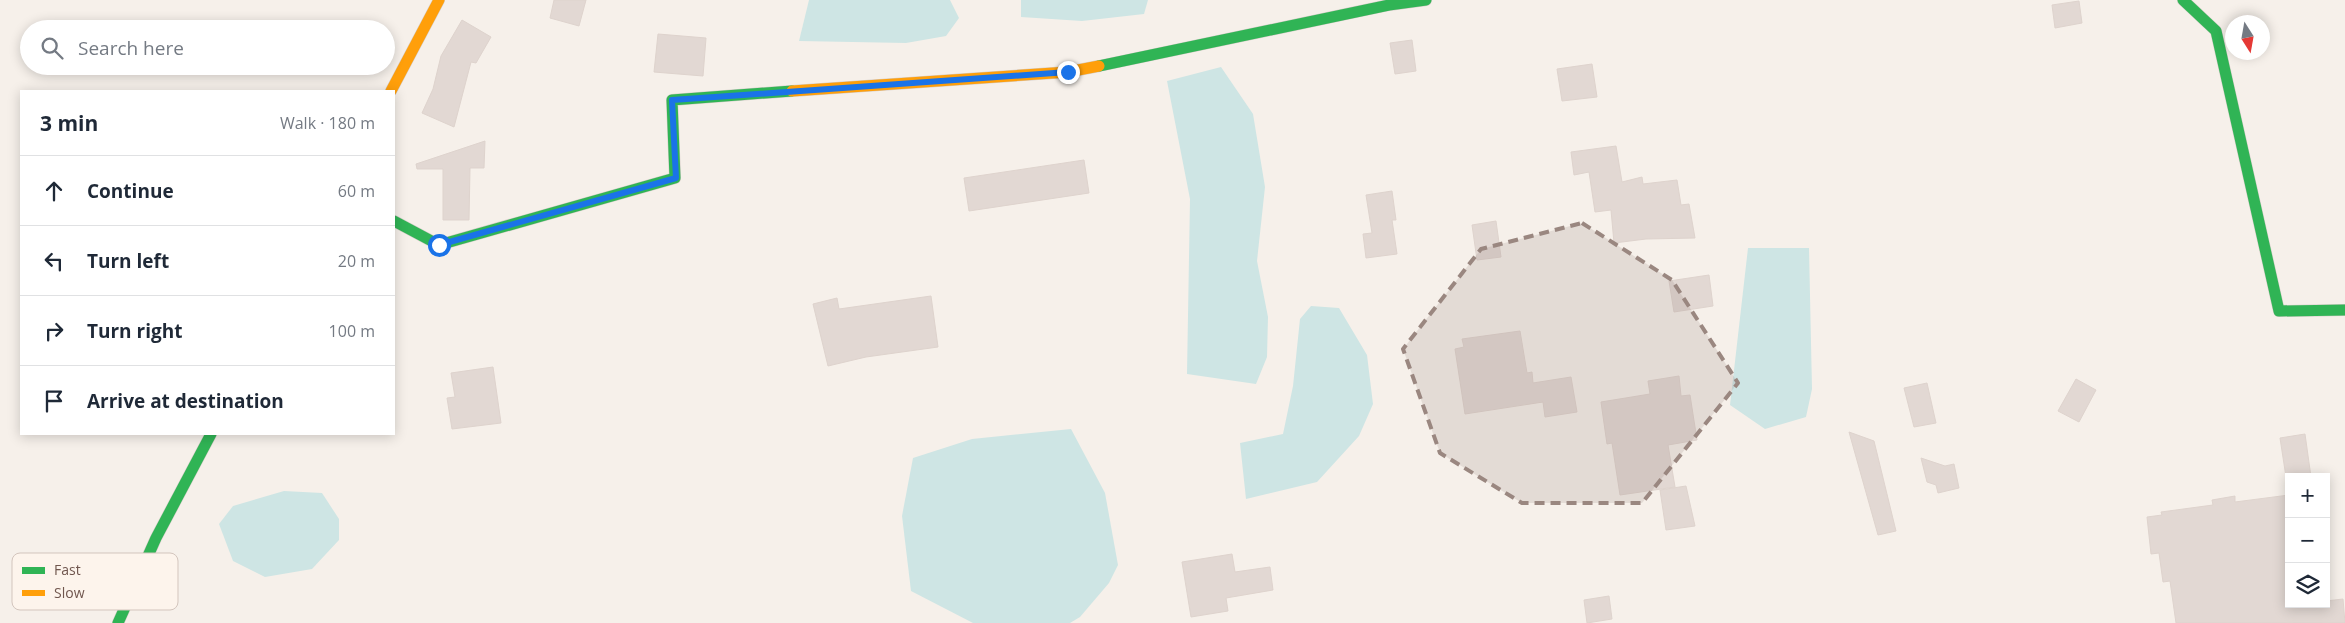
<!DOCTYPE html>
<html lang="en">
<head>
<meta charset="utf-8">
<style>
  body { margin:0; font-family:"Open Sans",sans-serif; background:#f6f6f7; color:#1f2937 }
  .controls { position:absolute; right:15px; bottom:15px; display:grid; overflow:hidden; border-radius:0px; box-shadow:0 2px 12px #0003 }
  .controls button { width:45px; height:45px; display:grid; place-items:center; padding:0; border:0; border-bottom:1px solid #e0e1e3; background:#fff; color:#1f2937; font:25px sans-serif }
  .compass { position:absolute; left:2225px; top:15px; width:45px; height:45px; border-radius:50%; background:#fff; box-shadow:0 2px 12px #0003; rotate:169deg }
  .stop { position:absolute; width:15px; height:15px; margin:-11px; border:4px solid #1a73e8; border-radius:50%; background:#fff }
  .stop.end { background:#1a73e8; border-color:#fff; box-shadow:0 1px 5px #0008 }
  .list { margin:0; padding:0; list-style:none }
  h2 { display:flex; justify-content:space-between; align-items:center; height:65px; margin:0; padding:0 20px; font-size:21px }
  h2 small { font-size:16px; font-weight:400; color:#747a83 }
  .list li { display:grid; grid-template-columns:32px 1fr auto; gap:15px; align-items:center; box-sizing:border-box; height:70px; padding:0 20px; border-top:1px solid #e0e1e3 }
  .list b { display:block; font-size:19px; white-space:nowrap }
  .list em { font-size:16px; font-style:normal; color:#747a83 }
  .icon { flex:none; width:28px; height:28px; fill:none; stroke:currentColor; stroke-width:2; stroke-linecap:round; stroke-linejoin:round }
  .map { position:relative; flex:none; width:2345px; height:623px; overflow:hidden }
  .search { position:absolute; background:#fff; box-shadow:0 2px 12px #0003; left:20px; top:20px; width:375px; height:55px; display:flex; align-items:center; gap:12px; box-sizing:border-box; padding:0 18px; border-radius:28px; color:#747a83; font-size:19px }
  .panel { position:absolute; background:#fff; box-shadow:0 2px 12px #0003; left:20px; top:90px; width:375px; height:345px; border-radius:0px }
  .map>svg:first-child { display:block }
</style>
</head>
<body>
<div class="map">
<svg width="2345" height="623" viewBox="0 0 2345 623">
  <rect width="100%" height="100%" fill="#f6f0ea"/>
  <g fill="#cee5e4">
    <polygon points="809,0 950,0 959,18 946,36 906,43 799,41"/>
    <polygon points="1021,0 1148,0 1144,14 1082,21 1021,17"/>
    <polygon points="1221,67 1253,114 1265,187 1257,261 1268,317 1267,357 1256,384 1187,374 1190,199 1167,81"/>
    <polygon points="1748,248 1809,248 1812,389 1806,417 1765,429 1730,405"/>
    <polygon points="1311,306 1339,308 1367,355 1373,404 1359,436 1317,482 1246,499 1240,443 1283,434 1293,386 1300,319"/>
    <polygon points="1071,429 1105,493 1118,565 1109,583 1080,617 1070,623 973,623 911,591 902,516 913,458 972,439"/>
    <polygon points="284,491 322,493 339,519 339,540 312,569 265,577 233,561 219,524 233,506"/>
  </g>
  <g fill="#e2d8d3" stroke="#ded3cd">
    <polygon points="554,0 586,0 579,26 550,18"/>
    <polygon points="2079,1 2082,23 2055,28 2052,5"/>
    <polygon points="462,20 491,37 476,63 471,62 454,127 422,113 433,89 441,56"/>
    <polygon points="658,34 706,38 703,76 654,72"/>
    <polygon points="1412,40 1416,71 1395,74 1390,43"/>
    <polygon points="1592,64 1597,97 1562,101 1557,69"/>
    <polygon points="485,141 484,168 470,168 469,220 443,220 443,169 417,169 416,164"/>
    <polygon points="1616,146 1622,182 1642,177 1643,184 1677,180 1681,205 1689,204 1695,238 1646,239 1614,243 1611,210 1595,212 1589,172 1574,175 1571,152"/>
    <polygon points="1084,160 1089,193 969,211 964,178"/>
    <polygon points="1392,191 1396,220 1392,220 1397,254 1366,258 1363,234 1372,233 1366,195"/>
    <polygon points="1496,221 1501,257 1477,260 1472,225"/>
    <polygon points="1709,275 1713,306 1674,312 1669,281"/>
    <polygon points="931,296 938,347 866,357 828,366 813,304 837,298 839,309"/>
    <polygon points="1520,331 1527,373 1532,372 1533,383 1571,377 1577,412 1545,417 1543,402 1465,414 1455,349 1464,347 1462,339"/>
    <polygon points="493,367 501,423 452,429 447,398 455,397 451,373"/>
    <polygon points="1679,376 1681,396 1690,395 1697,440 1668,445 1675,487 1620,495 1612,443 1607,444 1601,402 1650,394 1648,381"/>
    <polygon points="2076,379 2096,390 2079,422 2058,411"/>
    <polygon points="1927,383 1936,423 1914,427 1904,388"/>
    <polygon points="1849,432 1874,441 1896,531 1878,535"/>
    <polygon points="2305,434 2311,477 2286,477 2280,438"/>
    <polygon points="1921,458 1945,466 1954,464 1959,488 1938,493 1936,485 1927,482"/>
    <polygon points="1686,486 1695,526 1666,530 1660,490"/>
    <polygon points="2289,495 2289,607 2326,604 2326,601 2343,599 2345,623 2176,623 2170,581 2163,582 2159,553 2151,554 2147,517 2162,515 2161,512 2213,505 2212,500 2235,496 2235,502"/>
    <polygon points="1232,554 1235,572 1270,567 1273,590 1226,598 1228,611 1191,617 1182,562"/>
    <polygon points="1609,596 1612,619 1587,623 1584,600"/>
  </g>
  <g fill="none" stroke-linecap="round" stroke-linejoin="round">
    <g stroke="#d4ccc7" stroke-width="12">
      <g id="fast">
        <polyline points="2183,0 2216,31 2279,311 2345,310"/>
        <polyline points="1099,66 1389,5 1426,0"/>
        <polyline points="394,221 439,245 675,178 672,100 792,91"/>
        <polyline points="118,623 156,538 211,434"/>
      </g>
    </g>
    <g stroke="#d4ccc7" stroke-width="12">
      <g id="slow">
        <polyline points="391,91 439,0"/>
        <polyline points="792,91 1068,72 1099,66"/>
      </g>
    </g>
    <use href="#fast" stroke="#30b455" stroke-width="11"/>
    <use href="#slow" stroke="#ff9f0a" stroke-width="11"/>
  </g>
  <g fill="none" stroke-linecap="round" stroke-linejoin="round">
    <polyline stroke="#1a73e8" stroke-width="6" points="439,245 676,178 672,100 1068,72"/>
  </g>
  <path fill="#9a8780" fill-opacity="0.2" stroke="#9a8780" stroke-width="4" stroke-dasharray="10 6" stroke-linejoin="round" d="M1582,223L1672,280L1738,383L1642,503H1522L1440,453L1403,349L1481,249Z"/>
  <rect x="12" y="553" width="166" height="57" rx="8" fill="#fdf4ec" stroke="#d3c5bd" stroke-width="1"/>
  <rect x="22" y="567" width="23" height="7" fill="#30b455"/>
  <rect x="22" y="590" width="23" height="6" fill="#ff9f0a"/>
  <g font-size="14" fill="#70564e">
    <text x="54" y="575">Fast</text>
    <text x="54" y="598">Slow</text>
  </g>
</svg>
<div class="controls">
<button>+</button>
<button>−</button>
<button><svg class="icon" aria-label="layers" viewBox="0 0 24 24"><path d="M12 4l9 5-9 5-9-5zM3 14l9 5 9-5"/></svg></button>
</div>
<svg class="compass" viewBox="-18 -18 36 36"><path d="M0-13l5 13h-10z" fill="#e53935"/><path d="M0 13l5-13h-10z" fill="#747a83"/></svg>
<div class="stop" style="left:439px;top:245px"></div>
<div class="stop end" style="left:1068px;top:72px"></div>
<div class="search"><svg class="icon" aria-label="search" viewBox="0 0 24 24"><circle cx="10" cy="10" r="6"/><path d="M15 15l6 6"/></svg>Search here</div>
<section class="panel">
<h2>3 min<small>Walk · 180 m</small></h2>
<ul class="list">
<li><svg class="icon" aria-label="ahead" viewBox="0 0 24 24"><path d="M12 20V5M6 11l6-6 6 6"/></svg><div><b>Continue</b></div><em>60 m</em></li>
<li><svg class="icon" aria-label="left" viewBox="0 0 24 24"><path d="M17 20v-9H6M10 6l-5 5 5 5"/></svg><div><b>Turn left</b></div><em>20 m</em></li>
<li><svg class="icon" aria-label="right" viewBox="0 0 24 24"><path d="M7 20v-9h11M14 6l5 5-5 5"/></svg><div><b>Turn right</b></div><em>100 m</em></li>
<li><svg class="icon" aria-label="arrive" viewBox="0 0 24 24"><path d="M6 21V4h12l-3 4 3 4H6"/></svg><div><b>Arrive at destination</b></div></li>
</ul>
</section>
</div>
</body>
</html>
